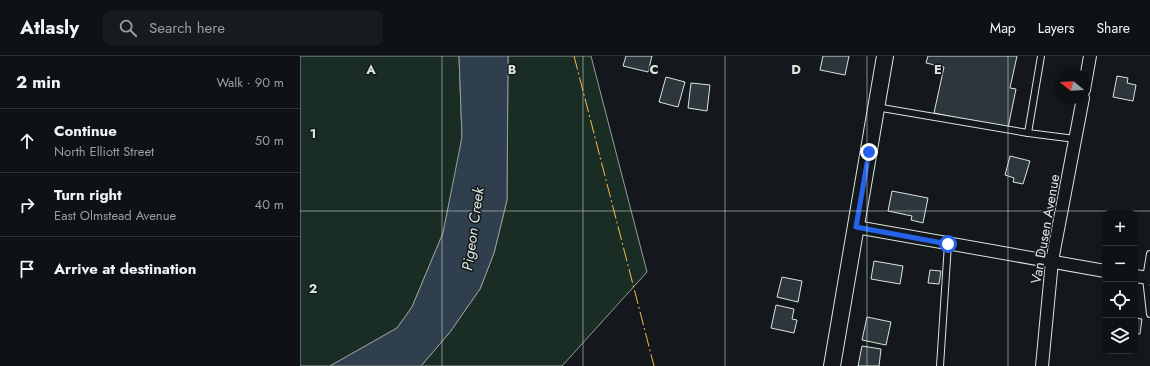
<!DOCTYPE html>
<html lang="en">
<head>
<meta charset="utf-8">
<style>
  body { margin:0; font-family:Jost,sans-serif; background:#181b1e; color:#f1f3f6 }
  .controls { position:absolute; right:12px; bottom:12px; display:grid; overflow:hidden; border-radius:8px; box-shadow:0 2px 6px #0003 }
  .controls button { width:36px; height:36px; display:grid; place-items:center; padding:0; border:0; border-bottom:1px solid #2f3234; background:#0f1215; color:#f1f3f6; font:20px sans-serif }
  .compass { position:absolute; left:754px; top:12px; width:36px; height:36px; border-radius:50%; background:#0f1215; box-shadow:0 2px 6px #0003; rotate:288deg }
  .stop { position:absolute; width:12px; height:12px; margin:-9px; border:3px solid #2563eb; border-radius:50%; background:#fff }
  .stop.end { background:#2563eb; border-color:#fff; box-shadow:0 1px 4px #0008 }
  .list { margin:0; padding:0; list-style:none }
  h2 { display:flex; justify-content:space-between; align-items:center; height:52px; margin:0; padding:0 16px; font-size:17px }
  h2 small { font-size:13px; font-weight:400; color:#9b9ea0 }
  .list li { display:grid; grid-template-columns:26px 1fr auto; gap:12px; align-items:center; box-sizing:border-box; height:64px; padding:0 16px; border-top:1px solid #2f3234 }
  .list b { display:block; font-size:15px; white-space:nowrap }
  .list p { margin:0; font-size:13px; white-space:nowrap; color:#9b9ea0 }
  .list em { font-size:13px; font-style:normal; color:#9b9ea0 }
  .icon { flex:none; width:22px; height:22px; fill:none; stroke:currentColor; stroke-width:2; stroke-linecap:round; stroke-linejoin:round }
  .map { position:relative; flex:none; width:850px; height:310px; overflow:hidden }
  header { display:flex; align-items:center; gap:24px; box-sizing:border-box; height:56px; padding:0 20px; background:#0f1215; border-bottom:1px solid #2f3234 }
  header strong { font-size:19px }
  nav { display:flex; gap:22px; margin-inline-start:auto; font-size:14px }
  .search { width:280px; height:36px; background:#181b1e; display:flex; align-items:center; gap:10px; box-sizing:border-box; padding:0 14px; border-radius:8px; color:#9b9ea0; font-size:15px }
  main { display:flex }
  aside { flex:1; background:#0f1215 }
  .map>svg:first-child { display:block }
</style>
</head>
<body>
<header>
<strong>Atlasly</strong>
<div class="search"><svg class="icon" aria-label="search" viewBox="0 0 24 24"><circle cx="10" cy="10" r="6"/><path d="M15 15l6 6"/></svg>Search here</div>
<nav><a>Map</a><a>Layers</a><a>Share</a></nav>
</header>
<main>
<aside>
<h2>2 min<small>Walk · 90 m</small></h2>
<ul class="list">
<li><svg class="icon" aria-label="ahead" viewBox="0 0 24 24"><path d="M12 20V5M6 11l6-6 6 6"/></svg><div><b>Continue</b><p>North Elliott Street</p></div><em>50 m</em></li>
<li><svg class="icon" aria-label="right" viewBox="0 0 24 24"><path d="M7 20v-9h11M14 6l5 5-5 5"/></svg><div><b>Turn right</b><p>East Olmstead Avenue</p></div><em>40 m</em></li>
<li><svg class="icon" aria-label="arrive" viewBox="0 0 24 24"><path d="M6 21V4h12l-3 4 3 4H6"/></svg><div><b>Arrive at destination</b></div></li>
</ul>
</aside>
<div class="map">
<svg width="850" height="310" viewBox="0 0 850 310">
  <rect width="100%" height="100%" fill="#14181c"/>
  <g fill="#1a2d24" stroke="#939e99">
    <polygon points="0,0 159,0 162,81 158,105 143,177 112,251 97,272 30,310 0,310"/>
    <polygon points="208,0 291,0 347,216 262,310 121,310 150,276 180,233 194,197 207,144"/>
  </g>
  <polygon fill="#2f3f4d" stroke="#939e99" points="159,0 208,0 208,4 207,144 194,197 180,233 150,276 121,310 30,310 97,272 112,251 143,177 162,81"/>
  <g fill="#2c363c" stroke="#d8e6dc">
    <polygon points="326,0 352,0 348,16 323,10"/>
    <polygon points="523,0 549,0 545,19 520,14"/>
    <polygon points="628,0 717,0 710,32 716,33 708,72 634,57 644,11 626,7"/>
    <polygon points="817,20 828,22 827,27 836,29 833,45 813,41"/>
    <polygon points="366,21 385,26 378,51 359,46"/>
    <polygon points="391,27 410,29 407,55 388,52"/>
    <polygon points="710,100 730,105 723,128 713,126 714,122 705,119"/>
    <polygon points="592,135 628,142 623,167 611,164 612,160 588,155"/>
    <polygon points="574,205 603,210 600,228 571,223"/>
    <polygon points="630,214 641,215 639,228 628,227"/>
    <polygon points="482,221 502,225 498,246 477,241"/>
    <polygon points="476,249 494,253 492,263 497,264 494,277 471,272"/>
    <polygon points="567,261 591,266 586,289 562,284"/>
    <polygon points="835,262 842,263 840,278 835,278"/>
    <polygon points="562,290 581,293 579,310 558,310"/>
  </g>
  <g fill="none" stroke-linecap="round" stroke-linejoin="round">
    <g stroke="#d8e6dc" stroke-width="8">
      <g id="service">
        <polyline points="741,0 728,77 775,83"/>
        <polyline points="576,51 728,77"/>
        <polyline points="850,198 846,222 850,258"/>
        <polyline points="640,310 648,188"/>
      </g>
    </g>
    <g stroke="#d8e6dc" stroke-width="14">
      <g id="minor">
        <polyline points="784,34 790,0"/>
        <polyline points="556,171 805,215"/>
        <polyline points="835,220 850,222"/>
        <polyline points="742,310 752,205 783,42"/>
      </g>
    </g>
    <g stroke="#d8e6dc" stroke-width="18">
      <polyline id="tertiary" points="532,310 585,0"/>
    </g>
    <use href="#service" stroke="#14181c" stroke-width="6"/>
    <use href="#minor" stroke="#14181c" stroke-width="12"/>
    <use href="#tertiary" stroke="#14181c" stroke-width="16"/>
    <polyline stroke="#ffb74d" stroke-width="1" stroke-dasharray="14 3 2 3" stroke-linecap="butt" points="274,0 354,310"/>
  </g>
  <g fill="none" stroke-linecap="round" stroke-linejoin="round">
    <polyline stroke="#2563eb" stroke-width="5" points="569,96 556,171 648,188"/>
  </g>
  <path fill="none" stroke="#d8e6dc" stroke-width="1" stroke-opacity="0.55" d="M142,0V310M283,0V310M425,0V310M567,0V310M708,0V310M0,155H850"/>
  <g text-anchor="middle" dominant-baseline="central" stroke-width="3" stroke-linejoin="round" paint-order="stroke">
    <g font-size="14" fill="#d8e6dc" stroke="#14181c">
      <text transform="translate(745 173) rotate(-80)">Van Dusen Avenue</text>
    </g>
    <g font-size="15" font-style="italic" fill="#d8e6dc" stroke="#14181c">
      <text transform="translate(173 173) rotate(-82)">Pigeon Creek</text>
    </g>
  </g>
  <g font-size="13" text-anchor="middle" font-weight="bold" fill="#d8e6dc" stroke="#14181c" stroke-width="3" stroke-linejoin="round" paint-order="stroke">
    <text x="71" y="18">A</text>
    <text x="212" y="18">B</text>
    <text x="354" y="18">C</text>
    <text x="496" y="18">D</text>
    <text x="638" y="18">E</text>
    <text x="13" y="82">1</text>
    <text x="13" y="237">2</text>
  </g>
</svg>
<div class="controls">
<button>+</button>
<button>−</button>
<button><svg class="icon" aria-label="locate" viewBox="0 0 24 24"><circle cx="12" cy="12" r="6"/><path d="M12 2v4M12 18v4M2 12h4M18 12h4"/></svg></button>
<button><svg class="icon" aria-label="layers" viewBox="0 0 24 24"><path d="M12 4l9 5-9 5-9-5zM3 14l9 5 9-5"/></svg></button>
</div>
<svg class="compass" viewBox="-18 -18 36 36"><path d="M0-13l5 13h-10z" fill="#e53935"/><path d="M0 13l5-13h-10z" fill="#9b9ea0"/></svg>
<div class="stop" style="left:648px;top:188px"></div>
<div class="stop end" style="left:569px;top:96px"></div>
</div>
</main>
</body>
</html>
